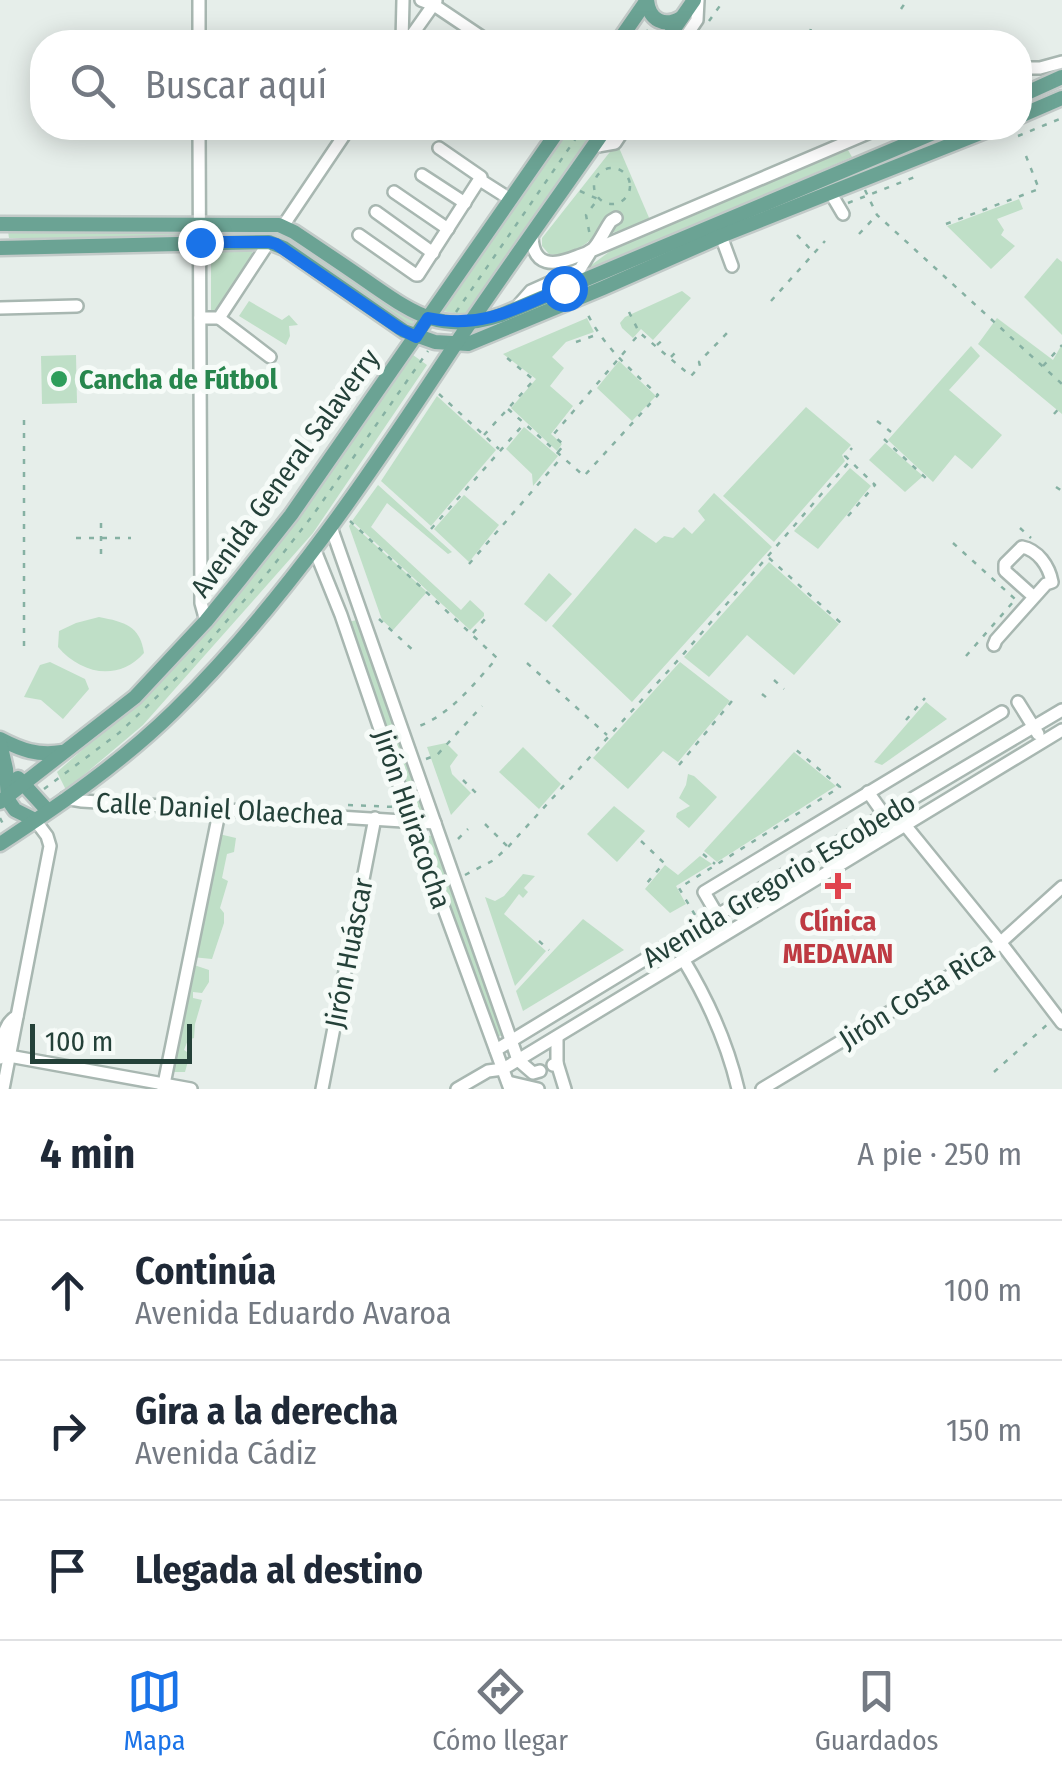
<!DOCTYPE html>
<html lang="es">
<head>
<meta charset="utf-8">
<style>
  body { margin:0; font-family:"Fira Sans Condensed",sans-serif; background:#f6f6f7; color:#1f2937 }
  .scale { position:absolute; left:30px; bottom:25px; width:162px; box-sizing:border-box; padding-left:10px; border:5px solid #244139; border-top:0; font-size:28px; line-height:35px; white-space:nowrap; color:#244139; -webkit-text-stroke:8px #f6fbf8; paint-order:stroke }
  .stop { position:absolute; width:30px; height:30px; margin:-22px; border:8px solid #1a73e8; border-radius:50%; background:#fff }
  .stop.end { background:#1a73e8; border-color:#fff; box-shadow:0 2px 10px #0008 }
  .list { margin:0; padding:0; list-style:none }
  h2 { display:flex; justify-content:space-between; align-items:center; height:130px; margin:0; padding:0 40px; font-size:42px }
  h2 small { font-size:32px; font-weight:400; color:#747a83 }
  .list li { display:grid; grid-template-columns:65px 1fr auto; gap:30px; align-items:center; box-sizing:border-box; height:140px; padding:0 40px; border-top:2px solid #e0e1e3 }
  .list b { display:block; font-size:38px; white-space:nowrap }
  .list p { margin:0; font-size:32px; white-space:nowrap; color:#747a83 }
  .list em { font-size:32px; font-style:normal; color:#747a83 }
  .icon { flex:none; width:55px; height:55px; fill:none; stroke:currentColor; stroke-width:2; stroke-linecap:round; stroke-linejoin:round }
  .map { position:relative; flex:none; width:1062px; height:1089px; overflow:hidden }
  .search { position:absolute; background:#fff; box-shadow:0 5px 25px #0003; left:30px; right:30px; top:30px; height:110px; display:flex; align-items:center; gap:25px; box-sizing:border-box; padding:0 35px; border-radius:40px; color:#747a83; font-size:38px }
  .sheet { height:550px; background:#fff }
  nav { display:flex; justify-content:space-around; align-items:center; box-sizing:border-box; height:140px; border-top:2px solid #e0e1e3; background:#fff; font-size:28px; color:#747a83 }
  nav a { display:grid; justify-items:center; gap:5px }
  nav .on { color:#1a73e8 }
  .map>svg:first-child { display:block }
</style>
</head>
<body>
<div class="map">
<svg width="1062" height="1089" viewBox="0 0 1062 1089">
  <rect width="100%" height="100%" fill="#e6eeea"/>
  <g fill="#bfdfc7">
    <polygon points="564,128 595,128 471,312 461,314 441,311"/>
    <path d="M617,143L650,220L589,241C579,250 562,257 549,254L542,246V238Z"/>
    <polygon points="848,150 852,157 547,289 582,272 617,246"/>
    <polygon points="1019,199 1023,209 997,219 1004,230 1001,235 1015,246 991,269 947,226"/>
    <polygon points="194,229 195,238 9,238 8,231"/>
    <polygon points="209,229 280,232 413,321 414,326 412,329 286,243 210,237"/>
    <polygon points="211,251 252,251 253,259 217,312 211,312"/>
    <polygon points="1057,258 1062,262 1062,335 1024,297"/>
    <polygon points="682,291 691,298 653,340 641,329 633,338 622,328 620,323 625,317"/>
    <polygon points="249,301 282,320 289,315 298,325 289,326 290,336 286,345 239,316"/>
    <polygon points="587,318 594,332 566,342 552,357 564,368 550,386 573,406 551,434 562,444 557,451 511,408 536,379 503,354"/>
    <polygon points="997,318 1053,360 1062,344 1062,414 978,344"/>
    <polygon points="971,346 980,356 949,390 1002,435 972,469 955,455 933,482 888,440"/>
    <polygon points="76,355 77,403 42,404 41,356"/>
    <polygon points="413,355 427,365 313,533 143,725 66,790 57,772 133,705 294,519"/>
    <polygon points="619,361 656,396 632,421 597,388"/>
    <polygon points="437,396 496,450 431,526 381,481"/>
    <polygon points="806,407 851,445 842,455 845,461 774,542 723,496"/>
    <polygon points="524,427 558,456 533,486 532,474 506,449"/>
    <polygon points="885,443 923,476 905,492 869,460"/>
    <polygon points="850,468 871,486 818,549 794,531"/>
    <polygon points="378,485 452,552 448,554 387,503 371,527 461,610 470,600 484,613 484,616 470,630 352,521"/>
    <polygon points="714,493 772,547 632,702 552,626 635,528 656,543 664,536 673,538 684,527 692,534 705,520 698,511"/>
    <polygon points="464,495 499,525 469,562 434,529"/>
    <polygon points="351,523 427,592 393,630 382,620 349,526"/>
    <polygon points="769,562 839,624 794,675 747,635 709,677 684,657"/>
    <polygon points="549,573 572,594 546,622 524,604"/>
    <path d="M99,617C125,622 140,626 144,653C118,682 81,674 58,647L59,631L76,623Z"/>
    <polygon points="357,620 424,808 414,813 348,622"/>
    <polygon points="50,662 85,679 89,689 63,719 41,700 24,697 40,665"/>
    <polygon points="680,662 730,701 678,762 663,751 628,789 593,758"/>
    <polygon points="926,702 947,719 882,765 874,762"/>
    <polygon points="446,743 458,755 450,766 452,774 471,793 451,815 427,747"/>
    <polygon points="523,747 561,784 539,809 499,772"/>
    <polygon points="794,752 836,786 717,862 704,851"/>
    <polygon points="688,774 694,776 717,797 689,828 676,817 677,813 690,806 679,798 686,785"/>
    <polygon points="614,806 645,831 617,862 587,834"/>
    <polygon points="219,834 236,838 234,852 227,854 222,878 228,881 220,908 224,913 224,923 212,959 192,957"/>
    <polygon points="434,835 506,1034 494,1038 424,837"/>
    <polygon points="700,856 712,864 676,886 686,904 670,913 645,889 665,865 678,875"/>
    <polygon points="523,874 535,876 524,888 528,892 523,898 519,894 504,914 546,951 515,986 485,897 495,901 504,896"/>
    <polygon points="583,919 624,950 523,1011 516,991"/>
    <polygon points="194,965 209,970 209,982 202,993 193,992 193,998 202,1000 195,1024 194,1038 188,1040 184,1050 190,1054 185,1072 173,1072"/>
  </g>
  <g fill="none" stroke-linecap="round" stroke-linejoin="round">
    <g stroke="#a8b7b1" stroke-width="16">
      <g id="minor">
        <polyline points="199,0 199,42"/>
        <polyline points="421,0 434,5 489,42"/>
        <polyline points="402,42 403,0"/>
        <polyline points="407,42 436,1"/>
        <polyline points="682,42 697,20 698,0"/>
        <polyline points="1020,68 1040,68 1062,62"/>
        <polyline points="199,128 201,603 206,621"/>
        <polyline points="592,147 615,143 625,128"/>
        <polyline points="422,175 465,203"/>
        <polyline points="480,180 510,199"/>
        <polyline points="394,192 448,229"/>
        <polyline points="830,192 843,214"/>
        <polyline points="376,212 433,253"/>
        <polyline points="283,226 349,128"/>
        <path d="M532,234C532,268 554,266 578,256C583,255 589,252 593,249C600,242 605,229 611,221L616,218"/>
        <polyline points="359,235 416,275 418,275 481,177 439,148"/>
        <polyline points="721,236 732,266"/>
        <polyline points="0,308 77,306"/>
        <polyline points="516,308 531,291 580,269 591,251 880,128"/>
        <polyline points="200,318 219,318 269,242"/>
        <polyline points="219,318 270,357"/>
        <polyline points="331,527 518,1060 533,1073 540,1071"/>
        <polyline points="314,548 341,615 407,808 510,1089"/>
        <path d="M994,645L996,640L1046,584L1052,582C1049,566 1038,550 1022,547L1005,564V571L1034,597"/>
        <polyline points="1018,702 1038,734"/>
        <polyline points="868,792 885,816"/>
        <polyline points="65,798 82,801 435,823"/>
        <polyline points="905,825 1001,943 1062,1023"/>
        <polyline points="718,916 704,892 1002,712"/>
        <path d="M683,959C708,1000 727,1042 738,1089"/>
        <polyline points="496,1050 787,873 1062,710"/>
        <polyline points="9,1056 191,1089"/>
        <path d="M0,1058C3,1043 2,1024 17,1016"/>
        <polyline points="557,1063 565,1089"/>
        <polyline points="553,1065 557,1063 557,1037"/>
        <polyline points="508,1082 538,1089"/>
        <polyline points="3,1089 50,846 47,836 35,820"/>
        <polyline points="163,1089 220,808"/>
        <polyline points="322,1089 375,818"/>
        <polyline points="457,1089 488,1071 503,1069 518,1060 1062,730"/>
        <polyline points="762,1089 991,951 1062,887"/>
      </g>
    </g>
    <g stroke="#c2cac8" stroke-width="19">
      <g id="major">
        <path d="M647,0C649,20 664,28 681,18"/>
        <polyline points="618,42 647,0"/>
        <polyline points="665,42 694,0"/>
        <polyline points="1020,96 1062,77"/>
        <polyline points="1020,116 1062,98"/>
        <path d="M0,224L279,225L294,232C318,248 342,264 365,280C413,313 440,335 501,315L945,128"/>
        <polyline points="0,248 269,242 284,248 404,331 435,342 468,344 603,288 721,236 993,128"/>
        <path d="M0,739C21,750 38,756 62,752"/>
        <polyline points="0,743 6,769 8,800 15,810 35,820"/>
        <polyline points="18,778 48,811"/>
        <polyline points="0,802 135,697 206,621 241,578 291,515 560,128"/>
        <path d="M0,844C61,804 122,762 174,711C284,603 371,473 455,345C504,272 556,200 606,128"/>
      </g>
    </g>
    <g stroke="#86b1a3" stroke-width="2.5" stroke-dasharray="5 8" stroke-linecap="butt">
      <polyline points="901,9 907,0"/>
      <polyline points="709,21 724,0"/>
      <polyline points="806,33 812,38"/>
      <polyline points="810,34 811,28"/>
      <polyline points="640,42 648,30"/>
      <polyline points="1018,136 1062,118"/>
      <circle cx="612" cy="186" r="18"/>
      <polyline points="865,190 877,215 887,224 1062,384"/>
      <polyline points="580,191 598,199 586,215 590,236"/>
      <polyline points="848,203 920,175"/>
      <polyline points="946,224 1039,189 1026,156"/>
      <polyline points="859,234 876,216"/>
      <polyline points="797,235 813,252"/>
      <polyline points="771,301 825,241"/>
      <polyline points="456,312 583,128"/>
      <polyline points="629,312 639,332"/>
      <polyline points="633,341 640,333 691,376 700,366 699,362 728,332"/>
      <polyline points="576,342 596,335"/>
      <polyline points="657,345 666,337"/>
      <polyline points="671,357 679,349"/>
      <polyline points="1043,366 1062,345"/>
      <polyline points="439,394 499,449"/>
      <path d="M508,409L584,476L658,395C632,371 605,348 588,315"/>
      <polyline points="1054,414 1062,405"/>
      <polyline points="877,421 891,432"/>
      <polyline points="484,435 534,380 501,353"/>
      <polyline points="884,439 929,481"/>
      <polyline points="558,452 564,445 553,435 627,349"/>
      <polyline points="1056,487 1062,491"/>
      <polyline points="848,516 875,485 845,456 852,448"/>
      <path d="M350,521L497,658C473,685 448,718 413,728"/>
      <polyline points="101,523 101,560"/>
      <polyline points="1020,528 1031,538"/>
      <polyline points="431,529 523,425"/>
      <polyline points="76,538 131,538"/>
      <polyline points="953,543 1015,599"/>
      <polyline points="769,558 842,624"/>
      <polyline points="469,564 561,458"/>
      <polyline points="379,619 415,652"/>
      <polyline points="473,633 485,619"/>
      <polyline points="24,646 24,414"/>
      <polyline points="966,656 1014,601"/>
      <polyline points="527,663 607,735"/>
      <polyline points="774,680 784,689"/>
      <polyline points="762,694 772,702"/>
      <polyline points="906,720 925,698"/>
      <polyline points="426,759 437,755 482,706"/>
      <polyline points="679,765 732,701"/>
      <polyline points="463,780 476,793"/>
      <polyline points="44,789 119,733 186,669 269,571 313,515 428,351"/>
      <polyline points="348,805 395,807"/>
      <polyline points="0,818 5,828"/>
      <polyline points="485,824 507,846"/>
      <polyline points="458,839 468,829"/>
      <polyline points="641,841 664,863 647,883"/>
      <polyline points="703,854 715,864"/>
      <polyline points="465,875 494,860 508,847 680,658 850,461"/>
      <polyline points="695,915 679,888 840,787 794,748"/>
      <polyline points="539,941 549,950"/>
      <polyline points="994,1072 1049,1023"/>
    </g>
    <use href="#minor" stroke="#fff" stroke-width="11"/>
    <use href="#major" stroke="#6ba394" stroke-width="14"/>
  </g>
  <g fill="none" stroke-linecap="round" stroke-linejoin="round">
    <path stroke="#1a73e8" stroke-width="12" d="M200,242H269L276,244L400,329L416,337L428,318C481,330 517,308 564,288"/>
  </g>
  <circle fill="#2e9e5b" stroke="#f6fbf8" stroke-width="4" cx="59" cy="379" r="10"/>
  <path fill="#e0444e" stroke="#f6fbf8" stroke-width="4" d="M833 871h10v10h10v10h-10v10h-10v-10h-10v-10h10z"/>
  <g text-anchor="middle" dominant-baseline="central" stroke-width="10" stroke-linejoin="round" paint-order="stroke">
    <g font-size="28" font-weight="bold" fill="#27864d" stroke="#f6fbf8" text-anchor="start">
      <text x="79" y="379">Cancha de Fútbol</text>
    </g>
    <g font-size="28" fill="#244139" stroke="#f6fbf8">
      <text transform="translate(285 473) rotate(-54)">Avenida General Salaverry</text>
      <text transform="translate(220 809) rotate(3)">Calle Daniel Olaechea</text>
      <text transform="translate(412 819) rotate(71)">Jirón Huiracocha</text>
      <text transform="translate(779 880) rotate(-31)">Avenida Gregorio Escobedo</text>
      <text transform="translate(349 953) rotate(-79)">Jirón Huáscar</text>
      <text transform="translate(917 995) rotate(-32)">Jirón Costa Rica</text>
    </g>
    <g font-size="28" font-weight="bold" fill="#be3a42" stroke="#f6fbf8">
      <text x="838" y="921">Clínica<tspan x="838" dy="32">MEDAVAN</tspan></text>
    </g>
  </g>
</svg>
<div class="scale">100 m</div>
<div class="stop" style="left:564px;top:288px"></div>
<div class="stop end" style="left:200px;top:242px"></div>
<div class="search"><svg class="icon" aria-label="search" viewBox="0 0 24 24"><circle cx="10" cy="10" r="6"/><path d="M15 15l6 6"/></svg>Buscar aquí</div>
</div>
<section class="sheet">
<h2>4 min<small>A pie · 250 m</small></h2>
<ul class="list">
<li><svg class="icon" aria-label="ahead" viewBox="0 0 24 24"><path d="M12 20V5M6 11l6-6 6 6"/></svg><div><b>Continúa</b><p>Avenida Eduardo Avaroa</p></div><em>100 m</em></li>
<li><svg class="icon" aria-label="right" viewBox="0 0 24 24"><path d="M7 20v-9h11M14 6l5 5-5 5"/></svg><div><b>Gira a la derecha</b><p>Avenida Cádiz</p></div><em>150 m</em></li>
<li><svg class="icon" aria-label="arrive" viewBox="0 0 24 24"><path d="M6 21V4h12l-3 4 3 4H6"/></svg><div><b>Llegada al destino</b></div></li>
</ul>
</section>
<nav>
<a class="on"><svg class="icon" aria-label="map" viewBox="0 0 24 24"><path d="M3 6l6-2 6 2 6-2v14l-6 2-6-2-6 2zM9 4v14M15 6v14"/></svg>Mapa</a>
<a><svg class="icon" aria-label="directions" viewBox="0 0 24 24"><path d="M12 3l9 9-9 9-9-9zM9 14v-3h6M13 9l2 2-2 2"/></svg>Cómo llegar</a>
<a><svg class="icon" aria-label="saved" viewBox="0 0 24 24"><path d="M7 4h10v16l-5-4-5 4z"/></svg>Guardados</a>
</nav>
</body>
</html>
